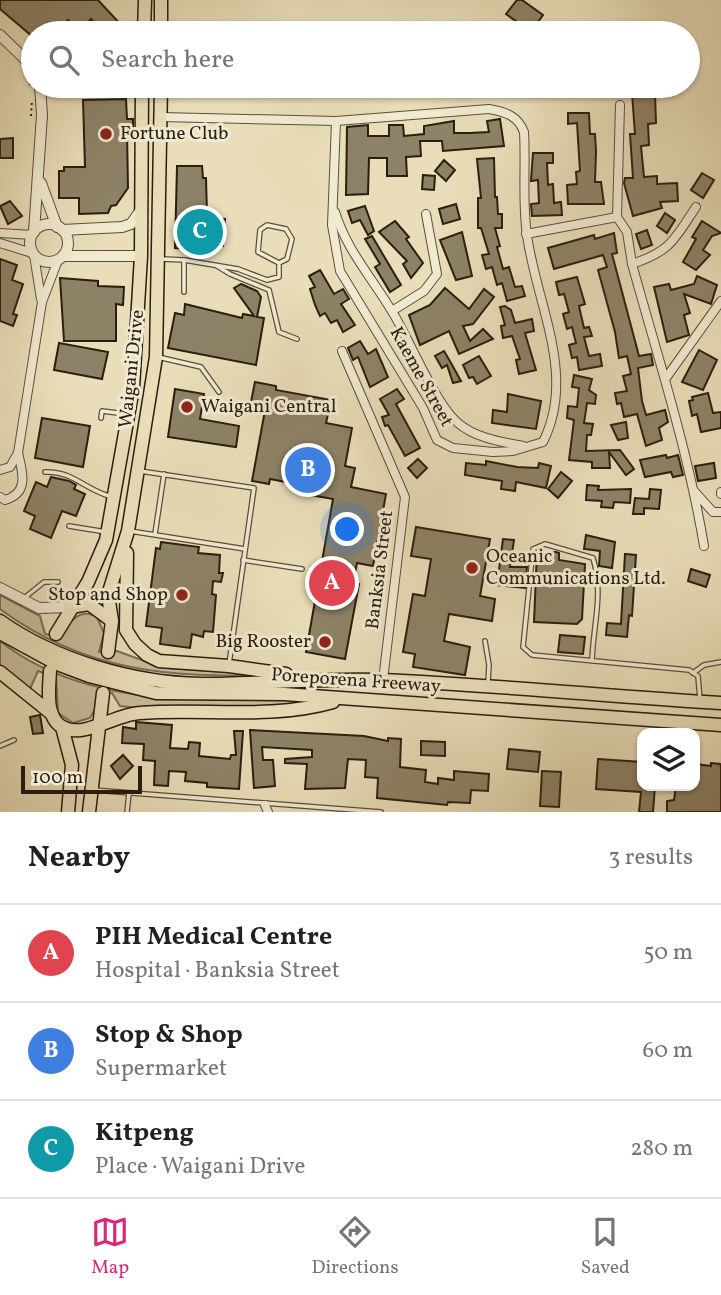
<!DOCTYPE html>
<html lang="en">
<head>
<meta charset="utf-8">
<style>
  body { margin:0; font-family:Vollkorn,serif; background:#f6f6f6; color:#202124 }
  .controls { position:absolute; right:21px; bottom:21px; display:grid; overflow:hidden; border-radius:14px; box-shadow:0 2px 5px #0004 }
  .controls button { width:63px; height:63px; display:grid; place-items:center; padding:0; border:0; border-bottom:2px solid #e0e0e0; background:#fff; color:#202124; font:35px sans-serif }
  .scale { position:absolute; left:21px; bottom:18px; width:121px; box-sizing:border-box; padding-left:7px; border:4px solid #2a1e0f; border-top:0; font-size:19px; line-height:24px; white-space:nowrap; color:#2a1e0f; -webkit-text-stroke:5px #f1ead2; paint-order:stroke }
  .you { position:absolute; left:348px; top:530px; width:24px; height:24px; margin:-18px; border:5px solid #fff; border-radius:50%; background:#1a73e8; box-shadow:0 0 0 10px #1a73e833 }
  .badge { display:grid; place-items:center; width:46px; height:46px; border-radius:50%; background:#db2777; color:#fff; font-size:23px; font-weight:700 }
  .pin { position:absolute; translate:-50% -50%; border:4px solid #fff; box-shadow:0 2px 7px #0006 }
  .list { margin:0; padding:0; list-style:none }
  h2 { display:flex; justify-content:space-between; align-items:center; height:91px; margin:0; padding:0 28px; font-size:30px }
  h2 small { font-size:23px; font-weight:400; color:#757577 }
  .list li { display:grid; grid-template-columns:46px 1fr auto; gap:21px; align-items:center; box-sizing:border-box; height:98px; padding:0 28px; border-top:2px solid #e0e0e0 }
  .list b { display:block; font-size:26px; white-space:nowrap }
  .list p { margin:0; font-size:23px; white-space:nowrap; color:#757577 }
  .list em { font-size:23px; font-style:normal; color:#757577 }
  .icon { flex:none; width:38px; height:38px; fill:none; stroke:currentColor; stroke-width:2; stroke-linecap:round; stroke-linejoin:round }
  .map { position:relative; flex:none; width:721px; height:812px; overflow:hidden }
  .search { position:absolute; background:#fff; box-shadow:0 2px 5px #0004; left:21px; right:21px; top:21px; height:77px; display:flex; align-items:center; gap:18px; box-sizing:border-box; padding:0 24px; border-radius:38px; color:#757577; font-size:26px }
  .sheet { height:385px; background:#fff }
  nav { display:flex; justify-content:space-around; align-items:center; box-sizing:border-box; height:98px; border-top:2px solid #e0e0e0; background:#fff; font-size:19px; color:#757577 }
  nav a { display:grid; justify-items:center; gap:4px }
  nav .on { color:#db2777 }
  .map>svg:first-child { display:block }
</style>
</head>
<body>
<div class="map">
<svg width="721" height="812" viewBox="0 0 721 812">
  <rect width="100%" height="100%" fill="#e9deb9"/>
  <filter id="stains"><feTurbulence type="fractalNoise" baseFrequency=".00286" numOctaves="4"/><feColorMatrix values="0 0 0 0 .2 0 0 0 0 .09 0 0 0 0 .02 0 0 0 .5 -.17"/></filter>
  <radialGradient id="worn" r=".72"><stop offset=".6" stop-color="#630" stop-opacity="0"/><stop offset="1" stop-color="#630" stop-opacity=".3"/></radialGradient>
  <g fill="#c9bd9c" stroke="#7a6e56" stroke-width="2">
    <path d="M0,595L40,616L45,634L61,637C67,623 80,607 97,617L104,633L99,652L117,651L164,668L271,675C170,678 85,672 0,609Z"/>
    <path d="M0,641C51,682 128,699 193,699C236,700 279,696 322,704C255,707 186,715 120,706L112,693L98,692L95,709L90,718L73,723L58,713L56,677L38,671L30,689L0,667Z"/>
  </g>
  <g fill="#8d8267" stroke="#2a1e0f" stroke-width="2">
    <polygon points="0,0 98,0 123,27 116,33 104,33 91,19 80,31 68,20 56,33 33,33 33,37 0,9"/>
    <polygon points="517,0 522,0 543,15 531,32 506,14"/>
    <polygon points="632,93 655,93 656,123 648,124 649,145 641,146 644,177 657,176 657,184 677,183 678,201 660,202 662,208 633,216 624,183 625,178 633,178 630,134 635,134"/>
    <polygon points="126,99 127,119 133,119 133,131 127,131 128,188 116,205 111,206 108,213 79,214 79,198 59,198 59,171 64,171 64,167 85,167 83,100"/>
    <polygon points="568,113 589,113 590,134 595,134 596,151 595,182 601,182 604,204 568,204 567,185 577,184 576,172 580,171 577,123 568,124"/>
    <polygon points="500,119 504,146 443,151 442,141 420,141 421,156 406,157 407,176 387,176 387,158 369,158 368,194 346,195 347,127 368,125 368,136 389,136 389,125 403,125 404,136 424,134 424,126 454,121 454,133 469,133 489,132 487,121"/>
    <polygon points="13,138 13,158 0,158 0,139"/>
    <polygon points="533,153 553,153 553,163 547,163 548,185 553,184 554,203 561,202 562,215 532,216 531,204 539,203 538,180 531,181"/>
    <polygon points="494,158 495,197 497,197 498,214 502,214 502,228 495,228 500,246 497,247 503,269 509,267 515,287 522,286 525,296 507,301 502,283 497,285 492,267 486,269 482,255 489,254 481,228 478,228 478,198 481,198 477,159"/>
    <polygon points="444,160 455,170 446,181 435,171"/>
    <polygon points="177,166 202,166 203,178 206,178 207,215 207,218 225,219 223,246 206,246 206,250 175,248"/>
    <polygon points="702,173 714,180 703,198 691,190"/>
    <polygon points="423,175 435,176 434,190 422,189"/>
    <polygon points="10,201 22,216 8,224 0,206"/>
    <polygon points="456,204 460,219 443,224 439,209"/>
    <polygon points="365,206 374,231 368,235 360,220 352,223 348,211"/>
    <polygon points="665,213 675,220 667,233 657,226"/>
    <polygon points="395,221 409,237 406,239 423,263 411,278 403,264 407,261 379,232"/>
    <polygon points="702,221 721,233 712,236 703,250 710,255 696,270 683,262 696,239 692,237"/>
    <polygon points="647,230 652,245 641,249 636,234"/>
    <polygon points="462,232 472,276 456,280 440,240"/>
    <polygon points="614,233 617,253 612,254 639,356 651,354 653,365 638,368 642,401 646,415 665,410 668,422 659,428 662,440 646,446 637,414 624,417 621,403 617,404 615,393 627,391 623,376 631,374 627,356 619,358 615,332 598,270 607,267 603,255 554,269 548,248 594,235 595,239"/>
    <polygon points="372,236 401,285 390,292 375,267 380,264 365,239"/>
    <polygon points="0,259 17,265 12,280 23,284 13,314 17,315 13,326 0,321"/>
    <polygon points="320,270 334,294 343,289 349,299 341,304 355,325 343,332 337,320 331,323 325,313 320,316 315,305 310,289 315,287 309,276"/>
    <polygon points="697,276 717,285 711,304 684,294 690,313 684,315 689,335 667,342 654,287 669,284 671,290 694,284"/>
    <polygon points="577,277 585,304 579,306 584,328 589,327 592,336 584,337 589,356 600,354 602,366 579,370 577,357 572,358 569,345 576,343 572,327 567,329 563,314 569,312 564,294 559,295 556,282"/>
    <polygon points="60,278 98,281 98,286 124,287 123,305 116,304 116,341 64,341"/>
    <polygon points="241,284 257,291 261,297 257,317 264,318 256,365 168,348 175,313 184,315 185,304 242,318 243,314 254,316 234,288"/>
    <polygon points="445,288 469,309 484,289 494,297 473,324 463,326 470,341 483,329 493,339 459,354 449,331 420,345 409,315 430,305"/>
    <polygon points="505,306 511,310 515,323 532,319 534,331 525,333 536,370 519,374 516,360 520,359 512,336 503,338 501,326 505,325 500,307"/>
    <polygon points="360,341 368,354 376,349 388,377 370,387 358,357 353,360 348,348"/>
    <polygon points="59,343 108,352 102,379 54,370"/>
    <polygon points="699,350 717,360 703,390 682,382"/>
    <polygon points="444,351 451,363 461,381 453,383 447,365 442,368 435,356"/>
    <polygon points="479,356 491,376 477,384 473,377 469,378 463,365"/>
    <polygon points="574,375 592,379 589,390 596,395 595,404 587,403 584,423 593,424 591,435 587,435 586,451 620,450 634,469 626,475 609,452 610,468 592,468 592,462 569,460 574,420 567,418 568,406 577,407 579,388 572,387"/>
    <polygon points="255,382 276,386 276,390 331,400 326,423 352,428 345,466 355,468 351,487 386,494 373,566 357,563 353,583 359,584 345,659 306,652 333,499 299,493 300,490 296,489 296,484 270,479 269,484 252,481 266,405 251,402"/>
    <polygon points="175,389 204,394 200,419 239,426 236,447 168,437"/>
    <polygon points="397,389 404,399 396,404 420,448 405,456 388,425 385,426 382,417 389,415 380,399"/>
    <polygon points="708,393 713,413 721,412 721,428 701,432 697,414 692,416 689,401 693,400 692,397"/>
    <polygon points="508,394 541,401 536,429 492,423 493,410 507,412"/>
    <polygon points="42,418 90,426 83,467 35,458"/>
    <polygon points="626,422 628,438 618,440 611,425"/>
    <polygon points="666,455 667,458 678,455 683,475 673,477 671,472 645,477 640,460"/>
    <polygon points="418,459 427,468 417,478 408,468"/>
    <polygon points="486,461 517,467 538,468 539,463 551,466 546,488 516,482 515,491 501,489 502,481 465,475 466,463 486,465"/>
    <polygon points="714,463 716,478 698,481 695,466"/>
    <polygon points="561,472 572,481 558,498 548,489"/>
    <polygon points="51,477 69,481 76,485 74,489 85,494 76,516 62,511 51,538 30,529 35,516 24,511 36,482 47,487"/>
    <polygon points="587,485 599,486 598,490 631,489 630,503 614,502 613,508 601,507 602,501 586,500"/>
    <polygon points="650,489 661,490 659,509 644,508 644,514 633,514 635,498 649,499"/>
    <polygon points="416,527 490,539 480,596 495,599 492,621 449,614 444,641 470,647 465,675 413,667 415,654 403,652 413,594 425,596 431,559 411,556"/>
    <polygon points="586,535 615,542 612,568 599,566 600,551 584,549"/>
    <polygon points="503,539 514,540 510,567 527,567 525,588 497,585"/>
    <polygon points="161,542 199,547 198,553 220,555 219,573 223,573 221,582 213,581 212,594 216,595 213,632 204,631 203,637 192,634 190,648 160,644 162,628 146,626 156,548 160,549"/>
    <polygon points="537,552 556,552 559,553 559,560 585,564 582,619 577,624 534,622"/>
    <polygon points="625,554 636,555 632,616 629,615 627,637 606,635 607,623 621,624"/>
    <polygon points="691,569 710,575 706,587 688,581"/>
    <polygon points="560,635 585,637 583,654 558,652"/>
    <polygon points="40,715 43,733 33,734 30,717"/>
    <polygon points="136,722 172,725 170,748 188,749 189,742 200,743 199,756 230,759 231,755 236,755 234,731 243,731 239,789 207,787 207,783 185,781 186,772 169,771 168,786 154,785 155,761 143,760 144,744 122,743 123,727 136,729"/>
    <polygon points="250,730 364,736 388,741 388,738 401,739 400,767 426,770 425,782 438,784 438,778 454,780 454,771 489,774 488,791 471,790 470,803 448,802 447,805 377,798 378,778 365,777 366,760 348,759 345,788 305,789 307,764 285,763 285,759 312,757 312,750 262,747 263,760 273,760 275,786 254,788"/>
    <polygon points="421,741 445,742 445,756 421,755"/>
    <polygon points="509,749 540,752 538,772 507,769"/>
    <polygon points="123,755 133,766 120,779 111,766"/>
    <polygon points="598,759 642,762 642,786 655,786 653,812 639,812 641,792 596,789"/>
    <polygon points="711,763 720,764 721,767 721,812 667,812 667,801 674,800 676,786 695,786 695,764 711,766"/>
    <polygon points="542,771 561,772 559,807 540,806"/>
  </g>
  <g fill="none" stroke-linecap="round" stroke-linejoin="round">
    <polyline stroke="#c3b897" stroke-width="12" stroke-dasharray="12 6" stroke-linecap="butt" points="103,693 108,652"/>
    <g stroke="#5a4e3a" stroke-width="6">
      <g id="service">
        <polyline points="162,259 184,260 184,292"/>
        <polyline points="184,260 238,269 267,280 279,277 279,263 258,252 260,230 267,225 286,229 292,239 287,259 279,263"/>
        <polyline points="217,266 230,274 269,290 279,332 297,339"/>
        <polyline points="158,357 201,367 219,392"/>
        <polyline points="101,418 102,411 126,414"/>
        <polyline points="140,471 254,488 229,664"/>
        <path d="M45,472C73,471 84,489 109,496"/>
        <polyline points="69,526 106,532"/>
        <polyline points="130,531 245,549"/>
        <polyline points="155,534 164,474"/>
        <polyline points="243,560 302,569"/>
        <polyline points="23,599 44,582 58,582"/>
        <polyline points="485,641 489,665 488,682"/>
        <path d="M592,661C593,625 604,594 593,558L545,544L533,549L523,647L532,655L689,670L698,676L700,700"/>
        <polyline points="693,673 704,665 721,662"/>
        <polyline points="0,746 14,740"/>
        <polyline points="93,790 381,812"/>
        <polyline points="127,812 129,793"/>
      </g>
    </g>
    <g stroke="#5a4e3a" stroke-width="10">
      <g id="minor">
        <path d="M620,105L617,217L627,232L632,264C658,358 688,450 704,546"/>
        <path d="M161,117L336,121L489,109C506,112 518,116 524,132C526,166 522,201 527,235C536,303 577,375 543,442L513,451L493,452L453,448L437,440L423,408L340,271L332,225L336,121"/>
        <path d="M335,212C347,251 373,279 393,313C410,341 436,405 458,423C475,438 502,442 523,446"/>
        <polyline points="0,233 32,235"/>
        <polyline points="526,234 617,217"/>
        <polyline points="0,243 32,253"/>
        <polyline points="34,255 41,299"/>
        <path d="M632,264C671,251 674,240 696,207"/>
        <polyline points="392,311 424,291 437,274 426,214"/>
        <polyline points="342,351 405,497 383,680"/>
        <polyline points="666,378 721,301"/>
        <polyline points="0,470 10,467 18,453 42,302 58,260"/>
        <polyline points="695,492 713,512 721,512"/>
        <polyline points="721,492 721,494"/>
        <path d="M0,497L5,500C29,493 23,473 18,453"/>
        <polyline points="265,805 268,812"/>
      </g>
    </g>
    <g stroke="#5a4e3a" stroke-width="12">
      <g id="tertiary">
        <polyline points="0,35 33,67"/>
        <polyline points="41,183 57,227"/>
        <circle cx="49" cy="243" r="19"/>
        <polyline points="62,230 122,227 131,224 141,210"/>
        <polyline points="34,232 42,115 40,86"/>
        <polyline points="63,256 141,256"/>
        <polyline points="0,588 39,608 70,607"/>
      </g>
    </g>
    <g stroke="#2a1e0f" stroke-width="15">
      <g id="trunk">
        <polyline points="144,33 145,0"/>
        <polyline points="161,33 161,0"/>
        <polyline points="127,553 126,630 135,644 147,655 159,661 229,666 286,674"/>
        <polyline points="70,607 89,604 112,621"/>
        <path d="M0,621C55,660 133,683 201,684C261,684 321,678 381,680C495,685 608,696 721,703"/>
        <polyline points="0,633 57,664 89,676 156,693 284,694 721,725"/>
        <polyline points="56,634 88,582 106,540 133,388 141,256 142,86"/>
        <polyline points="108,652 112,621 108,595 128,531 156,357 161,86"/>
        <path d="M50,671C49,690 44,722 67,729C87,736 117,714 140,713C204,708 270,720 333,702"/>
        <polyline points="0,672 52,714"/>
        <polyline points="62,727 72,765 68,812"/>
        <polyline points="89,812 103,693"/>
      </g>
    </g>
    <g stroke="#2a1e0f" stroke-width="2" stroke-dasharray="2 3.5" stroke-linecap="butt">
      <polyline points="26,73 31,87"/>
      <polyline points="31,116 32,100"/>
    </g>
    <use href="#service" stroke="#f1ead2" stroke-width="3.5"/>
    <use href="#minor" stroke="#f1ead2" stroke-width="8"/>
    <use href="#tertiary" stroke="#f1ead2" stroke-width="10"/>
    <use href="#trunk" stroke="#e9deb9" stroke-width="12"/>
  </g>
  <g fill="#8f2418" stroke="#f1ead2" stroke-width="2.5">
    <circle cx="106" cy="134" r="7"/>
    <circle cx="187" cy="407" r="7"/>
    <circle cx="472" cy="568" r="7"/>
    <circle cx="182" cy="595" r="7"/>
    <circle cx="325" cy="642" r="7"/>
  </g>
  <g text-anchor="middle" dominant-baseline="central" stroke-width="6" stroke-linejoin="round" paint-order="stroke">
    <g font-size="19" fill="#2a1e0f" stroke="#f1ead2" text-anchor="start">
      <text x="120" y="134">Fortune Club</text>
      <text x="201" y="407">Waigani Central</text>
      <text x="486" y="557">Oceanic<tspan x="486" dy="22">Communications Ltd.</tspan></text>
      <text x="168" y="595" text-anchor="end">Stop and Shop</text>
      <text x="311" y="642" text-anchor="end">Big Rooster</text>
    </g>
    <g font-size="19" fill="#2a1e0f" stroke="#f1ead2">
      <text transform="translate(132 369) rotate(-84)">Waigani Drive</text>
      <text transform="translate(421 377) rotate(61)">Kaeme Street</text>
      <text transform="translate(380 570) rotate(-83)">Banksia Street</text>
      <text transform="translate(356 681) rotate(4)">Poreporena Freeway</text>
    </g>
  </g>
  <rect width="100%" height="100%" filter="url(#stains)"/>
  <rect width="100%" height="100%" fill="url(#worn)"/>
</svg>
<div class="controls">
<button><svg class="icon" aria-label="layers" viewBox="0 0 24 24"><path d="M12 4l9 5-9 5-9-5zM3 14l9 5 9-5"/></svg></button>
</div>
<div class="scale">100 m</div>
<div class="you"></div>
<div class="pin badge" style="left:332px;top:583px;background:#e0444e">A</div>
<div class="pin badge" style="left:308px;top:470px;background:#3f7fe0">B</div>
<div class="pin badge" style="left:200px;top:232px;background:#0f9aa8">C</div>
<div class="search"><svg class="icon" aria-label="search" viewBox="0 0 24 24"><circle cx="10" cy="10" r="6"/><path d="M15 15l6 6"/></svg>Search here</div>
</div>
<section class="sheet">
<h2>Nearby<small>3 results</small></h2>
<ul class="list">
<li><span class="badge" style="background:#e0444e">A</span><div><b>PIH Medical Centre</b><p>Hospital · Banksia Street</p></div><em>50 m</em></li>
<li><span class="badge" style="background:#3f7fe0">B</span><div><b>Stop &amp; Shop</b><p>Supermarket</p></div><em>60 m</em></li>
<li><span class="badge" style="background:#0f9aa8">C</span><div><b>Kitpeng</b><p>Place · Waigani Drive</p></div><em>280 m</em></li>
</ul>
</section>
<nav>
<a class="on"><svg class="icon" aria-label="map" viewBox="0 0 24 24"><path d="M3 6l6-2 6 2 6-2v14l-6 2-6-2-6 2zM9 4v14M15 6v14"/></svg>Map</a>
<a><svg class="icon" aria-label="directions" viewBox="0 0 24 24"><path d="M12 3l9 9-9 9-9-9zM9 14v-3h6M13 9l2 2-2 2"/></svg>Directions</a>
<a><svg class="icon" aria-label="saved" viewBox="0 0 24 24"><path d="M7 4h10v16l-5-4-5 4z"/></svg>Saved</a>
</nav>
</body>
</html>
